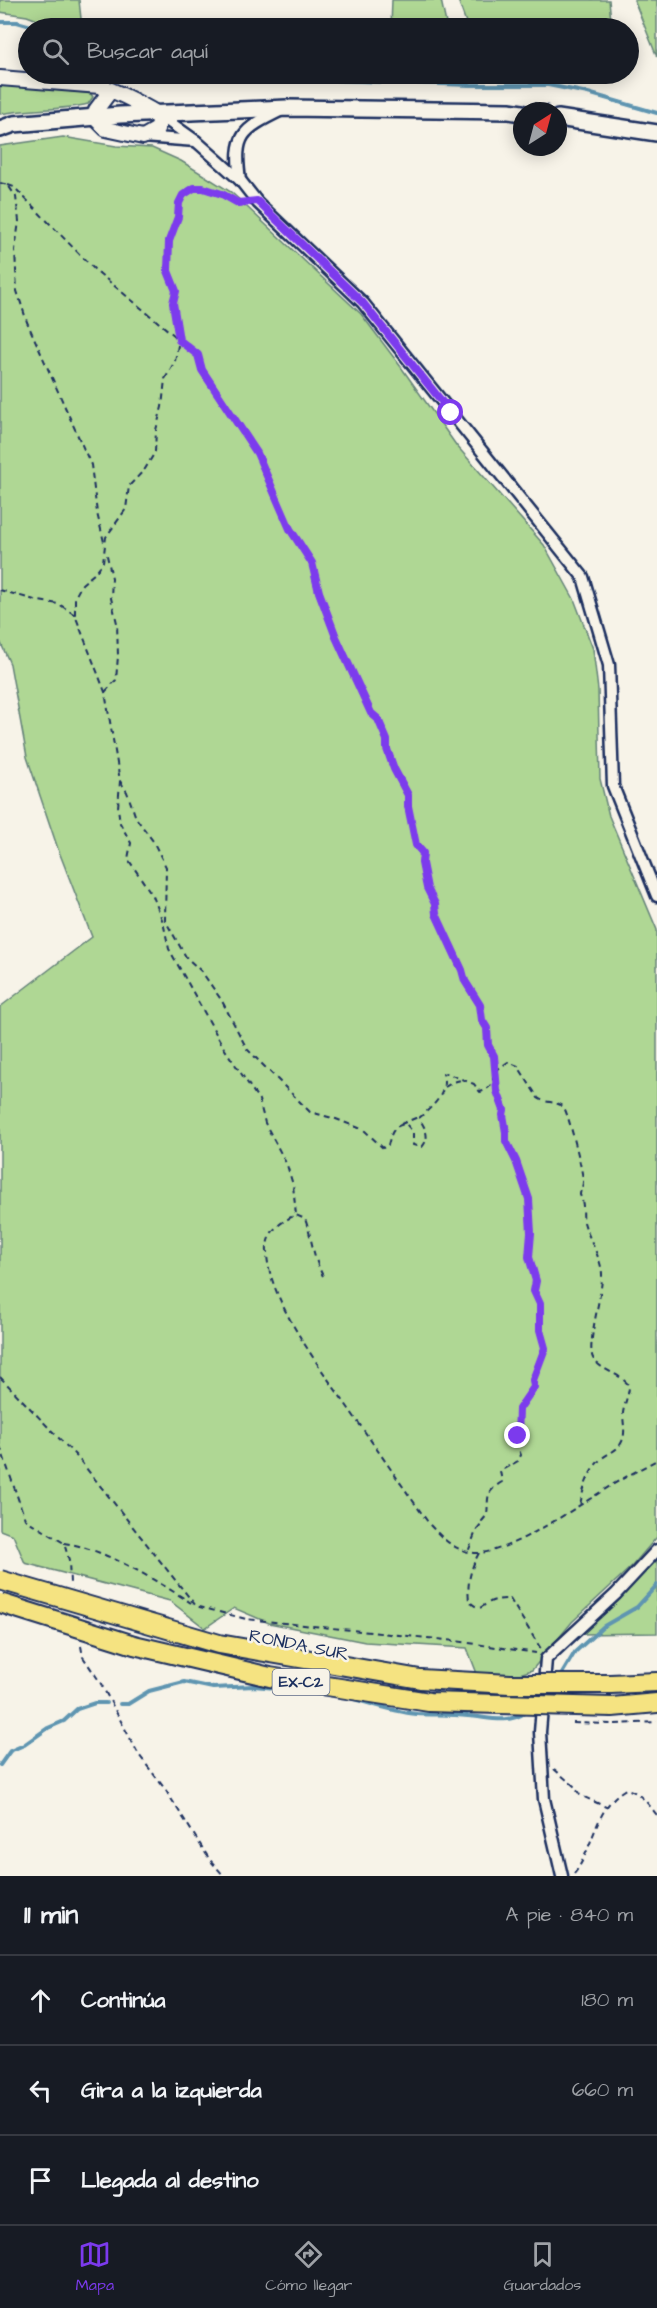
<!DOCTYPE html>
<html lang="es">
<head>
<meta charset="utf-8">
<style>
  body { margin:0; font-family:"Architects Daughter",sans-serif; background:#242831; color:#f1f3f6 }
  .compass { position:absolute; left:513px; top:102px; width:54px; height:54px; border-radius:50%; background:#171b24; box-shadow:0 3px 15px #0003; rotate:36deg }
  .stop { position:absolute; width:18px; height:18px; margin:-14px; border:4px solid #7c3aed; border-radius:50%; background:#fff }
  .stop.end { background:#7c3aed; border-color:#fff; box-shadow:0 2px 6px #0008 }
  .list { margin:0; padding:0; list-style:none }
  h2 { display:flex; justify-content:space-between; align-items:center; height:78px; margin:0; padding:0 24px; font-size:26px }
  h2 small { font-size:20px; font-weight:400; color:#9ea1a6 }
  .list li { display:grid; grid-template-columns:39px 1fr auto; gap:18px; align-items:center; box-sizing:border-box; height:90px; padding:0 24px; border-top:2px solid #363941 }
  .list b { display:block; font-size:22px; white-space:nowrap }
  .list em { font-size:20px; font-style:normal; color:#9ea1a6 }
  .icon { flex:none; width:33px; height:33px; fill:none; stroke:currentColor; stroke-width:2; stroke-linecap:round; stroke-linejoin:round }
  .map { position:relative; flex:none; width:657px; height:1876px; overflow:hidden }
  .search { position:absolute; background:#171b24; box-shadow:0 3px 15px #0003; left:18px; right:18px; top:18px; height:66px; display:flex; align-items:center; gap:15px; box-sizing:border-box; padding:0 21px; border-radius:33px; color:#9ea1a6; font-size:22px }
  .sheet { height:348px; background:#171b24 }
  nav { display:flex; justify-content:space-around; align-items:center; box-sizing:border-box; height:84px; border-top:2px solid #363941; background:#171b24; font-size:16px; color:#9ea1a6 }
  nav a { display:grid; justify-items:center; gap:3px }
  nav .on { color:#7c3aed }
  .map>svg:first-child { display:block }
</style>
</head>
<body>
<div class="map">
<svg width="657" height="1876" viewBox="0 0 657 1876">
  <rect width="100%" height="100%" fill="#f7f3e8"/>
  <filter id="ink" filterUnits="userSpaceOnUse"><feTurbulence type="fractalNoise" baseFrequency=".0167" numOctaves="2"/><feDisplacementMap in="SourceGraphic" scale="12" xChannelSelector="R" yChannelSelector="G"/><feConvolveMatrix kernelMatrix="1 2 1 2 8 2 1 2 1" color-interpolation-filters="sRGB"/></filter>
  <g filter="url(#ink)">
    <g fill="#afd794" stroke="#658379" stroke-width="1.5">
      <polygon points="0,0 79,0 82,28 59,28 27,16 0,12"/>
      <polygon points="392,0 441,0 447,28 391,28"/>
      <polygon points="458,0 609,0 611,21 595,28 468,28"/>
      <polygon points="634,0 657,0 657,57"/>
      <path d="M0,85L87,93L91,94L93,97L88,104C59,111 29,108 0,114Z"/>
      <polygon points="63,137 116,146 152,148 181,161 231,192 361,314 401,367 456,445 544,545 574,599 593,649 598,690 600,779 609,816 657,930 657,1537 632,1566 572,1622 532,1670 510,1677 478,1676 467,1648 365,1642 269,1623 234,1608 205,1628 170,1601 25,1563 13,1535 0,1530 0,1007 92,937 58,849 27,757 10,664 0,641 0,146"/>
      <polygon points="657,1557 657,1633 581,1634"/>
    </g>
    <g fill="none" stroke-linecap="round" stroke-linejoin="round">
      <g stroke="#5e95b1" stroke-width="4">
        <polyline points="0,22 17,22 38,28"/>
        <polyline points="126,74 132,77 179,74"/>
        <polyline points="308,74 334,80 470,85 548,85 588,93 657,113"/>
        <polyline points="560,1677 575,1652 604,1626 637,1607 657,1585"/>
        <path d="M354,1699C375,1705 396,1712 417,1714C434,1715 451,1714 468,1716C488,1717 507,1725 526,1712"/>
        <polyline points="120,1704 128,1704 149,1691 184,1682 213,1688 254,1686 297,1690"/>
        <polyline points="0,1765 10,1751 24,1745 48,1728 64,1721 77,1709 95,1703 106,1703"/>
      </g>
      <g stroke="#1b2f5e" stroke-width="15">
        <g id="minor">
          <polyline points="158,114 196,141 240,180 258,203 363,303 583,577 609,665 613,786 657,896"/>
          <polyline points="143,137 196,141"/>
          <path d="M240,180C234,135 241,130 282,110"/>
          <polyline points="562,1876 544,1799 540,1732 546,1659 616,1594 657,1550"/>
        </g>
      </g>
      <g stroke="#1b2f5e" stroke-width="18">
        <path id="tertiary" d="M0,78L100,86C121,93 139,103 158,114L159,124L157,129L143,137L106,129L94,117L96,110L111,90"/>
      </g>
      <g stroke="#1b2f5e" stroke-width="20">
        <g id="secondary">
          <polyline points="558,118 657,133"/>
          <polyline points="0,129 14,124 120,115 287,108 509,111 522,113"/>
        </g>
      </g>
      <g stroke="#1b2f5e" stroke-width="22">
        <g id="trunk">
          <polyline points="610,1684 657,1682"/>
          <polyline points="612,1707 657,1703"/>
        </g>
      </g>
      <g stroke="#1b2f5e" stroke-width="2" stroke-dasharray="6 4.5" stroke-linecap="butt">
        <polyline points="532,103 550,106"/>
        <polyline points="0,183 8,185 16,197 19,221 15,250 17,291 27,322 91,465 97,513 104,542"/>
        <path d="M8,185L14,187L94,269L198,355L202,370L257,453L290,529L312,563L319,592L336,637L371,713C387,726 387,748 393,767C396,777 405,785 408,796C412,815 410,837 423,853C422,865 425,879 428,891C431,900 435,904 436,914L462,970L465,981L480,1005L482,1020L487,1028L488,1045L494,1056L497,1091L504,1110L503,1115L506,1132V1141L516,1161L529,1199L531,1233L529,1257L536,1281L534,1291L540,1304V1330L545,1348L533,1380L534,1387L519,1409L517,1445L521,1455L518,1461L500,1471L502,1482C484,1493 489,1498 487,1515L482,1521V1524L476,1531L468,1552"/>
        <path d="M244,203C224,202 214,182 189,190L179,203L178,217L169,241L168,271L176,291L173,303L179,340L175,361L165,379L162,407L156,430L155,452L145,469L129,486L126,509L106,537L103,562L95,573L82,584L75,597V615L105,692L120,781L118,808L120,823L131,843L128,859L153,896L163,922L169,949L224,1048L259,1100L265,1123L287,1165L293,1185L296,1215"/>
        <polyline points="0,590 38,601 59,604 75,615"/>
        <polyline points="105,692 116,680 118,656 117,623 111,598 112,578 106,551"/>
        <path d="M120,781L127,792L136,818L153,841L166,867L165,920L186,957L202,972L222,1001L247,1049L310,1112L336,1119L364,1130L383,1148L388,1145C391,1134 393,1125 406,1124L413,1132V1145L422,1147C431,1137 425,1128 419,1118C433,1106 448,1094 443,1074L446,1073L474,1084L480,1092C488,1090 492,1085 494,1077"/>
        <path d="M495,1071L508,1062L518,1066L538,1098C546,1104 557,1100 564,1108C568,1112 584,1175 583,1182C583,1187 580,1190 580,1195C585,1205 582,1213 584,1222C588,1238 602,1259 602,1275C603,1293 586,1345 593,1358C600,1371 621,1373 629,1386C629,1395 624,1404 623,1413C623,1424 627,1435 620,1445C615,1452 608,1453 601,1459C589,1470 583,1489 580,1505"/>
        <polyline points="445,1087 453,1082 461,1080"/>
        <polyline points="401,1124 418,1117"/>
        <path d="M323,1276C312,1255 313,1241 305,1219L296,1215C282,1221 268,1230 267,1247C264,1295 322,1370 349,1409C376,1448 403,1487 430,1525C443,1539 456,1552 476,1553C510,1554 582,1503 612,1485C627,1476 642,1468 657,1460"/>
        <polyline points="0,1377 78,1458 196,1606 246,1619 456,1641 536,1653"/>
        <polyline points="0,1446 25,1519 64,1543 69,1560 70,1584"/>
        <path d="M64,1543C103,1548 158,1581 191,1603"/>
        <path d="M479,1553C470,1569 467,1584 469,1601C482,1613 480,1606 490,1602C496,1599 504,1599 510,1599L541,1649"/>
        <polyline points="81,1646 83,1657 100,1682 139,1755 165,1789 210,1860 224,1876"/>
        <polyline points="615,1724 657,1722"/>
        <polyline points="554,1769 574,1786 580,1795 606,1807"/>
        <path d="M574,1874C595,1847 594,1807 626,1789C640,1792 648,1804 657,1815"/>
      </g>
      <use href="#minor" stroke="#f7f3e8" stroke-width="10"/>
      <use href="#tertiary" stroke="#f7f3e8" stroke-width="14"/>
      <use href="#secondary" stroke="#f7f3e8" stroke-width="15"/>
      <use href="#trunk" stroke="#f5e381" stroke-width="18"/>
      <g stroke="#1b2f5e" stroke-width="22" stroke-linecap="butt">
        <g id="trunk-bridge">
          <polyline points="0,1580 219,1644 420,1679 510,1684 610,1684"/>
          <polyline points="0,1603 134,1645 270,1677 429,1702 612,1707"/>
        </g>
      </g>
      <polyline stroke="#1b2f5e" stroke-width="2" stroke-dasharray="6 4.5" stroke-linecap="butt" points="573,1723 615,1724"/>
      <use href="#trunk-bridge" stroke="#f5e381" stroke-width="18"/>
    </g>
  </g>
  <g fill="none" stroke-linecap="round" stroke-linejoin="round" filter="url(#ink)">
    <polyline stroke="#7c3aed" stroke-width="8" points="451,413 363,303 257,201 238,203 222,194 203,188 194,188 183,195 179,203 178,217 169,241 168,271 176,291 173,303 179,340 198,355 202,370 257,453 290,529 312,563 319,592 336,637 371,713 378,719 387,740 387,749 394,769 408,795 408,806 416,845 423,853 422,863 427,888 435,904 436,914 462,970 465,981 480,1005 482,1020 487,1028 488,1045 494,1056 497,1091 504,1110 503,1115 506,1132 506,1141 516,1161 529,1199 531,1233 529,1257 536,1281 534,1291 540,1304 540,1330 545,1348 533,1380 534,1387 519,1409 518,1436"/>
  </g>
  <g text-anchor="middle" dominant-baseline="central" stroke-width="5" stroke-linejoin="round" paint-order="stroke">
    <rect fill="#f7f3e8" stroke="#5d6a87" stroke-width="1.5" x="272.5" y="1669" width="57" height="26" rx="4.5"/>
    <g font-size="16" font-weight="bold" fill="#1b2f5e">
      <text x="301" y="1682">EX-C2</text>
    </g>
    <g font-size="18" fill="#1b2f5e" stroke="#f7f3e8">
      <text transform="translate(299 1645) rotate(11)">RONDA SUR</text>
    </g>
  </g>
</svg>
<svg class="compass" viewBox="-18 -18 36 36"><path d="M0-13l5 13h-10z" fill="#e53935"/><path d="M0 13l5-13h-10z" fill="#9ea1a6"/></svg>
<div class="stop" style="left:451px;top:413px"></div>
<div class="stop end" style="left:518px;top:1436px"></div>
<div class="search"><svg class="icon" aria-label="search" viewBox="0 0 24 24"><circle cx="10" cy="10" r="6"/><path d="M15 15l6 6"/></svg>Buscar aquí</div>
</div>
<section class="sheet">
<h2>11 min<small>A pie · 840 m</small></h2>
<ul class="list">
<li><svg class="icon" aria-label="ahead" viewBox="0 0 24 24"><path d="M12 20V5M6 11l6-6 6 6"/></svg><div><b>Continúa</b></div><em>180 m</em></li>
<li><svg class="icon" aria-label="left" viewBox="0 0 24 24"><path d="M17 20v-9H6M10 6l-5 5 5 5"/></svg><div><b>Gira a la izquierda</b></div><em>660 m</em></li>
<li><svg class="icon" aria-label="arrive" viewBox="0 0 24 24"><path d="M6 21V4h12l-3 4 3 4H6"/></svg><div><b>Llegada al destino</b></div></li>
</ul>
</section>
<nav>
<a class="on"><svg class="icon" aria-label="map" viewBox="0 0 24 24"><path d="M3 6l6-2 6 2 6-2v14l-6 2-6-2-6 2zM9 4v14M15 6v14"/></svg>Mapa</a>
<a><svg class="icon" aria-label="directions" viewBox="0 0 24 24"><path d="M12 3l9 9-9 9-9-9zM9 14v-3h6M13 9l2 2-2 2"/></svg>Cómo llegar</a>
<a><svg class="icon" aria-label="saved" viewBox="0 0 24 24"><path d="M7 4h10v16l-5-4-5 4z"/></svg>Guardados</a>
</nav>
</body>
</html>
